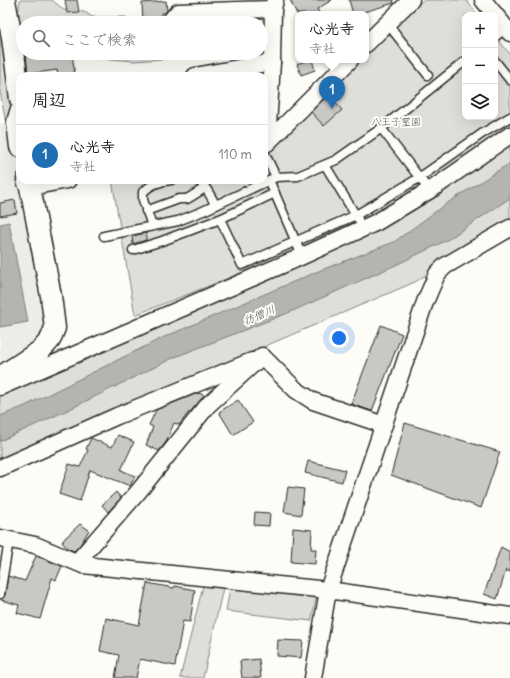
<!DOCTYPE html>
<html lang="ja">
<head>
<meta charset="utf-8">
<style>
  body { margin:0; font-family:Delius,"Klee One",sans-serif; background:#f6f6f6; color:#202124 }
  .controls { position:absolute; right:12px; top:12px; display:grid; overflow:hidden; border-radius:8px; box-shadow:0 4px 16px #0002 }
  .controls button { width:36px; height:36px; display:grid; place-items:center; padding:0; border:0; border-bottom:1px solid #e0e0e0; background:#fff; color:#202124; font:20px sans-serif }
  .you { position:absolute; left:339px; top:338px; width:14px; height:14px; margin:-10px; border:3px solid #fff; border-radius:50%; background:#1a73e8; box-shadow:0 0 0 6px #1a73e833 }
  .badge { display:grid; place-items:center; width:26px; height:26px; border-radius:50%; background:#1f6fb2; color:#fff; font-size:13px; font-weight:700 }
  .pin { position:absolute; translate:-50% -33px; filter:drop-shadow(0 1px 2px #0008) }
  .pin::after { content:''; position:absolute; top:21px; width:14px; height:12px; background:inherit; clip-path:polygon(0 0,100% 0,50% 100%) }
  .popup { position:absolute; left:295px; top:11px; width:74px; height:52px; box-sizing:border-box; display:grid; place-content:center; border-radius:8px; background:#fff; filter:drop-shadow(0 1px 3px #0005); font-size:13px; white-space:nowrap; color:#757577 }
  .popup b { font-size:15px; color:#202124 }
  .popup::after { content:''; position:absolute; left:50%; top:100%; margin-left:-8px; border:8px solid transparent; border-top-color:#fff }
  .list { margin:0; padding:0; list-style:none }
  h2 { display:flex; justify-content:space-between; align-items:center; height:52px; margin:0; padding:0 16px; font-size:17px }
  h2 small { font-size:13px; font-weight:400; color:#757577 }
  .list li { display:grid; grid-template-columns:26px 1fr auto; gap:12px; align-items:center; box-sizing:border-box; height:60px; padding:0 16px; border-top:1px solid #e0e0e0 }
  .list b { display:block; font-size:15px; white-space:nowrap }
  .list p { margin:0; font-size:13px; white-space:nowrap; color:#757577 }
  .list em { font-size:13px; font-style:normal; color:#757577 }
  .icon { flex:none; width:22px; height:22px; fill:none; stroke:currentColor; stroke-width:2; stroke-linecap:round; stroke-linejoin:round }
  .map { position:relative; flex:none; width:510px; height:678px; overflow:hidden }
  .search { position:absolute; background:#fff; box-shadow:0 4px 16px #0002; left:16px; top:16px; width:252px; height:44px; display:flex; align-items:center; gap:10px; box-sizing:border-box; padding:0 14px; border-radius:22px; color:#757577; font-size:15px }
  .panel { position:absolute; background:#fff; box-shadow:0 4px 16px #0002; left:16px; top:72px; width:252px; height:112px; border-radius:12px }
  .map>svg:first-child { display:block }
</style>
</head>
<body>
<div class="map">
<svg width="510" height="678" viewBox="0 0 510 678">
  <rect width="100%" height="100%" fill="#fdfcf7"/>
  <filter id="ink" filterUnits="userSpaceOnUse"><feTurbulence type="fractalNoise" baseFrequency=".025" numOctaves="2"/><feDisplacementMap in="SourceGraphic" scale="8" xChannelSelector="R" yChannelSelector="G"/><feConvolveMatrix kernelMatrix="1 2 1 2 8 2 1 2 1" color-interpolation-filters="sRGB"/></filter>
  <g filter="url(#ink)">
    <polygon fill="#edece8" points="17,122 20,141 20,180 55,328 0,377 0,124"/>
    <g fill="#dfdeda" stroke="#858482">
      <polygon points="0,0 17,122 6,123 0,91"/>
      <polygon points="20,0 52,0 64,10 85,12 92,17 126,17 129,23 23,23 23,38 17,22"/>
      <polygon points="423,0 466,0 478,15 465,15 465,117 495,117 495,36 510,54 510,125 393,206 510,137 510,222 415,282 235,359 76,430 0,465 0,390 353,229 135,315 112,180 264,180 264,151 309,110 361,60 366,60 366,55"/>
      <polygon points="61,53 183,53 162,59 134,61 77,56"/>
      <polygon points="203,586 223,588 203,678 180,678"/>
      <polygon points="230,588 317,595 311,621 226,611"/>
    </g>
    <g fill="#b5b4b1" stroke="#7e7d7b">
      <polygon points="510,163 510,198 447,240 398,264 288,313 175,357 72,408 0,441 0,416 25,406 162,338 321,270 394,242 446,204"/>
      <polygon points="9,222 28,322 0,327 0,224"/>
    </g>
    <g fill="#c9c8c4" stroke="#2b2b2b">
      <polygon points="65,0 77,0 79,12 67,13"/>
      <polygon points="290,0 332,0 317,9 320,14 297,14"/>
      <polygon points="349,0 393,0 394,3 364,12 365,14 353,14"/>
      <polygon points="166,1 167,10 165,13 161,13 162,23 143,23 142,3"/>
      <polygon points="36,53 43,53 43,56 62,53 72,53 75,76 58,76 57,70 28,74 26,54"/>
      <polygon points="308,60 312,60 315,70 301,75 297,64"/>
      <polygon points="328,95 342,110 324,126 311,112"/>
      <polygon points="15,200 17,213 0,216 0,203"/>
      <polygon points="146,233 146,240 133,244 132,236"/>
      <polygon points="381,325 402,334 372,411 351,404"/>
      <polygon points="198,393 204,395 203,397 190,412 189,412 179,425 174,423 166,442 159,451 146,445 153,427 149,425 156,410"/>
      <polygon points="238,400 253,422 233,435 219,412"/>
      <polygon points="405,423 500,452 481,508 391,475"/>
      <polygon points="118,435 134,442 121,470 135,476 130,486 90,470 80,501 59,494 69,464 80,467 88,450 86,449 91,438 112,447"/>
      <polygon points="308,461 345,470 342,482 305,473"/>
      <polygon points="288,487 304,489 301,515 284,512"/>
      <polygon points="116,492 121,498 108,512 102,505"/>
      <polygon points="255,512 270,513 269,526 254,525"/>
      <polygon points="80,524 89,530 80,545 74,551 67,548 62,542 65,538"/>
      <polygon points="293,528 312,530 311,549 316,549 315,564 291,562"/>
      <polygon points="501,547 510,552 510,572 506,570 497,599 484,594"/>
      <polygon points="36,556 62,566 56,580 52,578 40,619 17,613 19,605 1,600 5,595 8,576 25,581"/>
      <polygon points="147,583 174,588 175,586 195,590 190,622 183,621 175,666 140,659 136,678 115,678 119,655 100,651 106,618 139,625"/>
      <polygon points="278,640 303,641 301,658 277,656"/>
      <polygon points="259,659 261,678 242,678 240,661"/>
    </g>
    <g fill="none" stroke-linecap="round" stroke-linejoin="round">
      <g stroke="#2b2b2b" stroke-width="11">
        <g id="service">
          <polyline points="387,23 428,75"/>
          <polyline points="495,37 506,28"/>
          <polyline points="495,61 510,80"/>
          <polyline points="381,128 429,190"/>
          <polyline points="325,165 358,219"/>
          <polyline points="276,177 298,176 336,160 383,127 465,61"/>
          <path d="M196,180C206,183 210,197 216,205"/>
          <polyline points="269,180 302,256"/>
          <polyline points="146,211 179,199 187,199 205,188"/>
          <polyline points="220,219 242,265 356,215 419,178 483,133 510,117"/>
          <path d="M152,226L143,200V192C150,185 161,181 171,180"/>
          <polyline points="104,236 178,221 203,211 276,177 264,152"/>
          <polyline points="133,250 162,241 220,219 275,193"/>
          <polyline points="0,594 9,540"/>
        </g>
      </g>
      <g stroke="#2b2b2b" stroke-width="19">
        <g id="minor">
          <polyline points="483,0 510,33"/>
          <polyline points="171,23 172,19 178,12 273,9"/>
          <polyline points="366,44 411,0"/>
          <polyline points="195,76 272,62"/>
          <polyline points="267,143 272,62 273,9 275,0"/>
          <polyline points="264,144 267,143 350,60"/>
          <polyline points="30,187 68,180"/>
          <polyline points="0,387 296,259 377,222 435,187 510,135"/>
          <polyline points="0,468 117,416 252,361"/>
          <polyline points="0,538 35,545 83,565 328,590 510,616"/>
          <polyline points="77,562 138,492 208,405 262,356 296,390 313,401 384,425"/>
          <polyline points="313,678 328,590 425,302 437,274 445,266 510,228"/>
        </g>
      </g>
      <g stroke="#2b2b2b" stroke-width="23">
        <g id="tertiary">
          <polyline points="5,0 12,38 20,99"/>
          <polyline points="20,112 17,122 20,147"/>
          <polyline points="0,377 41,350 50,340 55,328 51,296 30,187 27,180"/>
        </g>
      </g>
      <use href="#service" stroke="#fdfcf7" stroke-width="8"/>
      <use href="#minor" stroke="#fdfcf7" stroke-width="16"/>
      <use href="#tertiary" stroke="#fdfcf7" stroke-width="20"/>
    </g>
  </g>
  <g text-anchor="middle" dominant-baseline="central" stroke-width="4" stroke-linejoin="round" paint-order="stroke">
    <g font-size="10" fill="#585857" stroke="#fdfcf7">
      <text x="396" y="121">八王子霊園</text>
    </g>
    <g font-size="11" font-style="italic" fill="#5b5b5a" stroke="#fdfcf7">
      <text transform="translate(259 315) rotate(-24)">彷僧川</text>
    </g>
  </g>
</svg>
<div class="controls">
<button>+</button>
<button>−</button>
<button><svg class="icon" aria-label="layers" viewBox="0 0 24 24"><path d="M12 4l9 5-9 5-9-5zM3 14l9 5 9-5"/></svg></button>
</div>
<div class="you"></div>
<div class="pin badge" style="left:332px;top:109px">1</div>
<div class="popup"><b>心光寺</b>寺社</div>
<div class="search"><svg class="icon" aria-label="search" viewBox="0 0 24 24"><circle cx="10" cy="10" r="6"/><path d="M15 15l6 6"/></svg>ここで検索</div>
<section class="panel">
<h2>周辺<small></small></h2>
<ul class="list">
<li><span class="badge">1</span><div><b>心光寺</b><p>寺社</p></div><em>110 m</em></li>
</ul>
</section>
</div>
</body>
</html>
